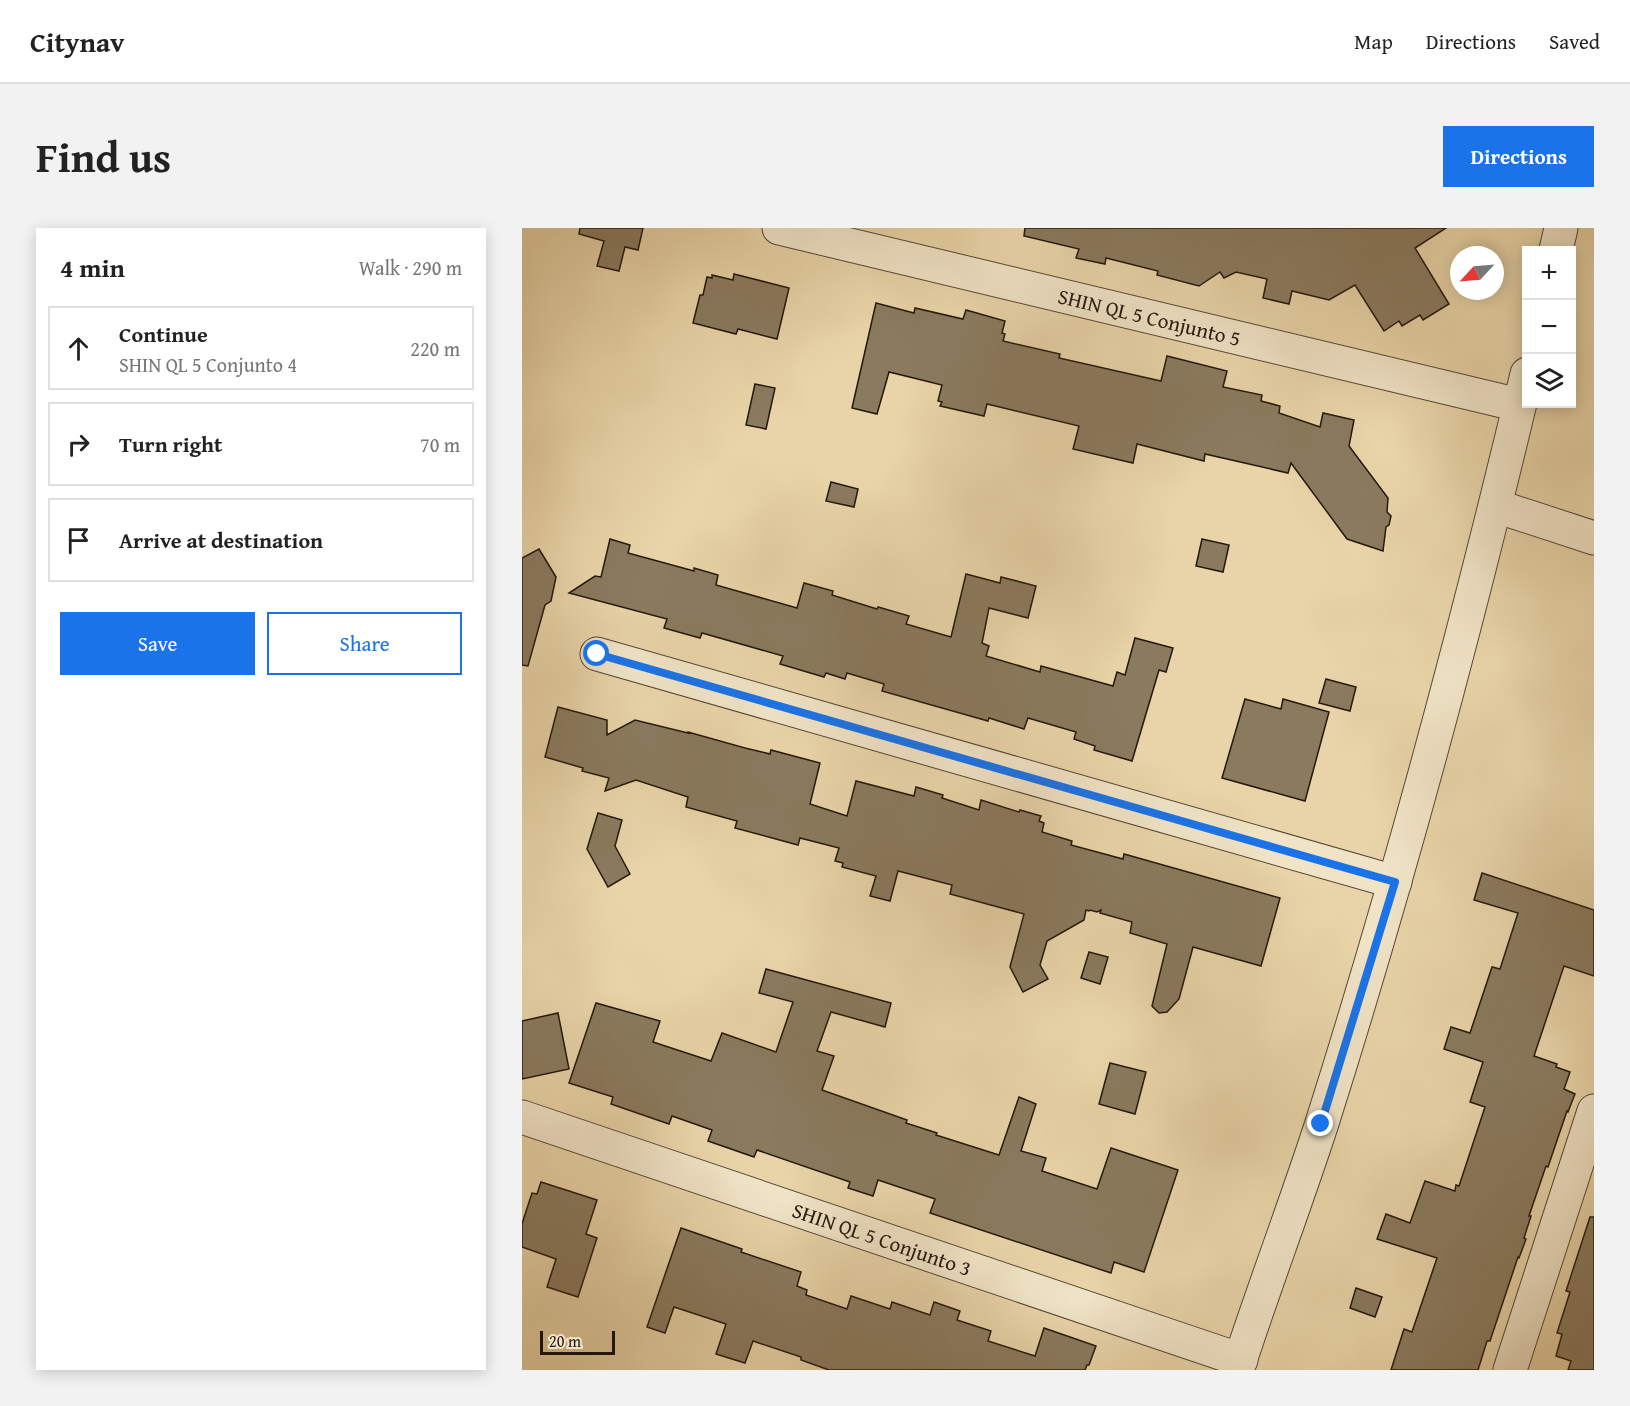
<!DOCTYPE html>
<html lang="en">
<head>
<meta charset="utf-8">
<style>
  body { margin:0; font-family:"Gentium Book Plus",serif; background:#f2f2f2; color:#222 }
  .controls { position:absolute; right:18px; top:18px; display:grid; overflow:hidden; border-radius:0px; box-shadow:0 3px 15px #0003 }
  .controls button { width:54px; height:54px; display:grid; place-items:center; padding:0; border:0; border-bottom:2px solid #e0e0e0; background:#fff; color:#222; font:30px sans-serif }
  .compass { position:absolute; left:928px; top:18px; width:54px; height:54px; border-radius:50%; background:#fff; box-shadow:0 3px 15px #0003; rotate:244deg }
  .scale { position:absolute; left:18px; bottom:15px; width:75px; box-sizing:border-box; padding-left:6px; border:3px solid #24180d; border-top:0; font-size:16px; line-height:21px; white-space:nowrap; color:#24180d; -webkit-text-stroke:4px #f0e3c6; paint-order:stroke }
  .stop { position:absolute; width:18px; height:18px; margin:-14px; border:4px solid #1a73e8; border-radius:50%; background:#fff }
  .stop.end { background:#1a73e8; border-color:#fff; box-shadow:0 2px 6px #0008 }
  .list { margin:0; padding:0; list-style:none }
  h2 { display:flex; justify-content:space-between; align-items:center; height:78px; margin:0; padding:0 24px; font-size:26px }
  h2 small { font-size:20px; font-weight:400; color:#767676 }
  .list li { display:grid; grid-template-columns:39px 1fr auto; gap:18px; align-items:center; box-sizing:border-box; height:84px; margin:0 12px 12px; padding:0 12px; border:2px solid #e0e0e0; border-radius:0px }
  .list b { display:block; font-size:22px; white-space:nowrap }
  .list p { margin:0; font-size:20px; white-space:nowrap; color:#767676 }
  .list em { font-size:20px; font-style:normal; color:#767676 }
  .actions { display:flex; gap:12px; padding:18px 24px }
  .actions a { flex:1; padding:14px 0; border:2px solid #1a73e8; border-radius:0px; text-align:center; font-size:21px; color:#1a73e8 }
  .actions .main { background:#1a73e8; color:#fff }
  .icon { flex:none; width:33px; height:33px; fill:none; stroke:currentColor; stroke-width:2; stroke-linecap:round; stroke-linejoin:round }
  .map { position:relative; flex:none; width:1072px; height:1142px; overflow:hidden; border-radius:0px }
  header { display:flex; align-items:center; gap:36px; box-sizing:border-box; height:84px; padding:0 30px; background:#fff; border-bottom:2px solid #e0e0e0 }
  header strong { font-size:28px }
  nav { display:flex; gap:33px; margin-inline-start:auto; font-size:21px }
  .intro { display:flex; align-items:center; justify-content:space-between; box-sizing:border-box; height:144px; padding:0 36px }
  h1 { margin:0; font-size:42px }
  .button { padding:15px 27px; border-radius:0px; background:#1a73e8; color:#fff; font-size:21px; font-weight:700 }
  main { display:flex; gap:36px; padding:0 36px }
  aside { flex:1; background:#fff; border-radius:0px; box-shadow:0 3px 15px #0003 }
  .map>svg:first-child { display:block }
</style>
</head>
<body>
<header>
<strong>Citynav</strong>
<nav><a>Map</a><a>Directions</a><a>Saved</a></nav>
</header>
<div class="intro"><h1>Find us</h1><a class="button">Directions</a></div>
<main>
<aside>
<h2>4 min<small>Walk · 290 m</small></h2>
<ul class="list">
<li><svg class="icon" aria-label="ahead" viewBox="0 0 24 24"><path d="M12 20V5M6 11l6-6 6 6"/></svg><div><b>Continue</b><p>SHIN QL 5 Conjunto 4</p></div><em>220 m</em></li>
<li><svg class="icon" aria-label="right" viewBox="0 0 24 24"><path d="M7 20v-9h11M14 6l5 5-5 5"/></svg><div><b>Turn right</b></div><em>70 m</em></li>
<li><svg class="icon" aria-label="arrive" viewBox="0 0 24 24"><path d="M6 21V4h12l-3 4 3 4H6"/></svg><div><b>Arrive at destination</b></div></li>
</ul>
<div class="actions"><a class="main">Save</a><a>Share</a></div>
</aside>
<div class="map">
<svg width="1072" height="1142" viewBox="0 0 1072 1142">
  <rect width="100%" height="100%" fill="#e8d4a8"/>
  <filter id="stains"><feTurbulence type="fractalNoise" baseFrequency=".00333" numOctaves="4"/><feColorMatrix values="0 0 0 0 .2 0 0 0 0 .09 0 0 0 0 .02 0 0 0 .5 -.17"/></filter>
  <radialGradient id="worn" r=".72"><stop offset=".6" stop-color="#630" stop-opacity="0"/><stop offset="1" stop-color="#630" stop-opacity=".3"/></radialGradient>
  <g fill="#8a7a5e" stroke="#24180d" stroke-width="1.5">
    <polygon points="58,0 121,0 116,22 103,19 97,43 75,38 82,13 57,6"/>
    <polygon points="503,0 924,0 893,20 927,76 901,92 898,87 880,98 877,93 862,103 833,57 807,72 770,63 767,76 741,70 745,51 714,44 702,50 698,44 677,58 635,47 636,43 584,30 583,36 554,30 557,21 502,8"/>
    <polygon points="212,46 267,60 255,111 216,101 214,106 171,95 178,67 181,67 185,49 190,50 190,47 211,52"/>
    <polygon points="354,75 392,85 393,80 441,91 444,82 483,93 480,105 483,106 481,113 538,126 537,130 639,153 645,128 705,143 701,159 740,167 739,173 758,178 757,185 798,199 801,185 832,192 827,218 866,270 865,284 869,288 867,297 864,299 861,323 825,311 769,235 766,245 683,226 682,233 615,216 611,235 551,221 557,198 465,176 462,188 418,178 420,174 416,173 420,157 367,144 355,186 330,180"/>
    <polygon points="233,156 253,160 244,201 224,197"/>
    <polygon points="309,254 336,261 332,279 304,273"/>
    <polygon points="88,311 108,317 106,325 172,343 172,340 196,347 194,357 275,380 282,355 311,363 310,367 355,381 356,379 387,388 384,396 429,409 444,346 478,355 479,349 514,358 506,390 467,380 460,415 467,418 464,428 518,444 519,438 591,458 595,444 603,447 613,410 651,420 644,444 637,442 610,533 572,522 573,518 552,511 554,504 506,490 502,501 467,490 466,493 360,463 362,456 325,445 323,451 304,445 302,449 258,436 261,428 180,405 178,410 142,400 145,391 47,365 73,348 79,349"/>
    <polygon points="680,311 707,317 701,344 674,338"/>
    <polygon points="17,321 34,349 29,373 23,377 6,438 0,437 0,330"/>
    <polygon points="804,451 834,459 828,483 797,475"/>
    <polygon points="723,471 759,481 761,471 807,484 783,573 700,550"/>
    <polygon points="36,479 85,492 85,507 113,492 166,505 166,504 223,520 248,526 249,522 298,535 288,576 325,588 334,553 392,568 394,559 421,567 420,570 457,582 459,572 497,584 498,582 519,588 517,593 522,595 520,604 550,613 549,617 601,631 602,626 758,670 739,738 671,719 657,771 645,784 637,785 630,778 645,716 608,705 610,694 578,685 579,682 575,684 568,682 567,683 564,682 562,692 525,713 518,737 526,751 501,764 488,739 502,686 428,666 430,657 376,643 368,673 348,668 354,648 320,639 321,635 313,633 317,620 278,610 276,617 213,600 215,593 164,579 166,569 114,552 83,563 87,550 60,543 61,540 23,529"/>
    <polygon points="76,585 100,592 93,618 108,646 86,659 65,621"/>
    <polygon points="960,645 1072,682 1072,748 1042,738 1012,828 1035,836 1034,839 1048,844 1042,861 1053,866 1046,884 1045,883 1026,939 1024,938 1007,988 1009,988 1002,1010 1004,1011 997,1030 996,1029 968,1113 965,1113 956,1142 869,1142 882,1101 890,1104 915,1030 855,1011 864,986 888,995 903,953 933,963 934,957 937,958 963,879 948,874 961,834 922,821 929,799 948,805 970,739 978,741 996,685 952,672"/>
    <polygon points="567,724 586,729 578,756 559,750"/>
    <polygon points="244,741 369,775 363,799 309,784 295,823 312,828 300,862 385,892 384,895 415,905 414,907 477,927 497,869 514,876 499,923 524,930 520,943 575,961 589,920 656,942 622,1044 592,1034 589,1045 408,985 413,971 356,952 351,968 326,960 328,954 235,922 232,929 186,913 190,902 150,888 147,896 89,876 91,869 47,855 74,775 138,793 131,814 189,833 200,805 254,824 271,774 237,765"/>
    <polygon points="36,785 47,841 0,851 0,793"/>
    <polygon points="588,835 624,844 613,886 577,876"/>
    <polygon points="19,954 75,972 64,1006 75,1010 56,1069 25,1059 34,1031 0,1019 0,996 10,965 15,966"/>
    <polygon points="1068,989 1072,989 1072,1142 1046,1142 1049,1133 1034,1128 1040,1106 1035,1105 1048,1064 1044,1063"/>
    <polygon points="159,1000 220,1021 219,1024 279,1044 275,1058 285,1062 284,1067 325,1081 329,1068 368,1081 370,1074 408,1087 412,1074 438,1083 435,1092 469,1103 466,1113 513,1128 522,1100 574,1118 567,1137 565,1137 563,1142 307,1142 279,1132 279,1129 231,1113 223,1135 194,1126 204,1096 152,1079 143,1105 125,1099"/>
    <polygon points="834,1060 860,1069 853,1089 828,1080"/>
  </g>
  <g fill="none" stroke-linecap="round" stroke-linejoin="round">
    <g stroke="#554734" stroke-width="35">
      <g id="minor">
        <path id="s1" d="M257,0L997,177"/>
        <polyline points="1034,22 1039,0"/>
        <polyline points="974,278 1072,310"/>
        <polyline points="75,426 873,654"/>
        <path id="s2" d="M0,889L719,1132"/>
        <path d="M715,1142C742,1059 773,978 800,895C878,649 945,398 1005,146"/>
        <polyline points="988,1142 1072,883"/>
      </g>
    </g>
    <use href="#minor" stroke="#f0e3c6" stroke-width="33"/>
  </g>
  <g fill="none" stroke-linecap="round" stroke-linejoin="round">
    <polyline stroke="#1a73e8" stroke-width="8" points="75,426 873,654 799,896"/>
  </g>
  <g text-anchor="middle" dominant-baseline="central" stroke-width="5" stroke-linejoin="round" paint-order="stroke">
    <g font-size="21" fill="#24180d" stroke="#f0e3c6">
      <text stroke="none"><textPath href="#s1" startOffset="381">SHIN QL 5 Conjunto 5</textPath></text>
      <text stroke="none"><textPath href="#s2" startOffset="380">SHIN QL 5 Conjunto 3</textPath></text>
    </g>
  </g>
  <rect width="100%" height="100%" filter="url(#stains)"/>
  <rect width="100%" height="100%" fill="url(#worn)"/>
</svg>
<div class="controls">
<button>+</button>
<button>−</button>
<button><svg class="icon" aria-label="layers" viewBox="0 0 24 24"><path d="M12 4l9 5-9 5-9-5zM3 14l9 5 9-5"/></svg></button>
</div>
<svg class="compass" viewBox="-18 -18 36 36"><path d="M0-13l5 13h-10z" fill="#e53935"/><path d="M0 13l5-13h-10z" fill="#767676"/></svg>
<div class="scale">20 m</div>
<div class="stop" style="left:75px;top:426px"></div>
<div class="stop end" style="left:799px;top:896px"></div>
</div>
</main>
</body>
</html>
